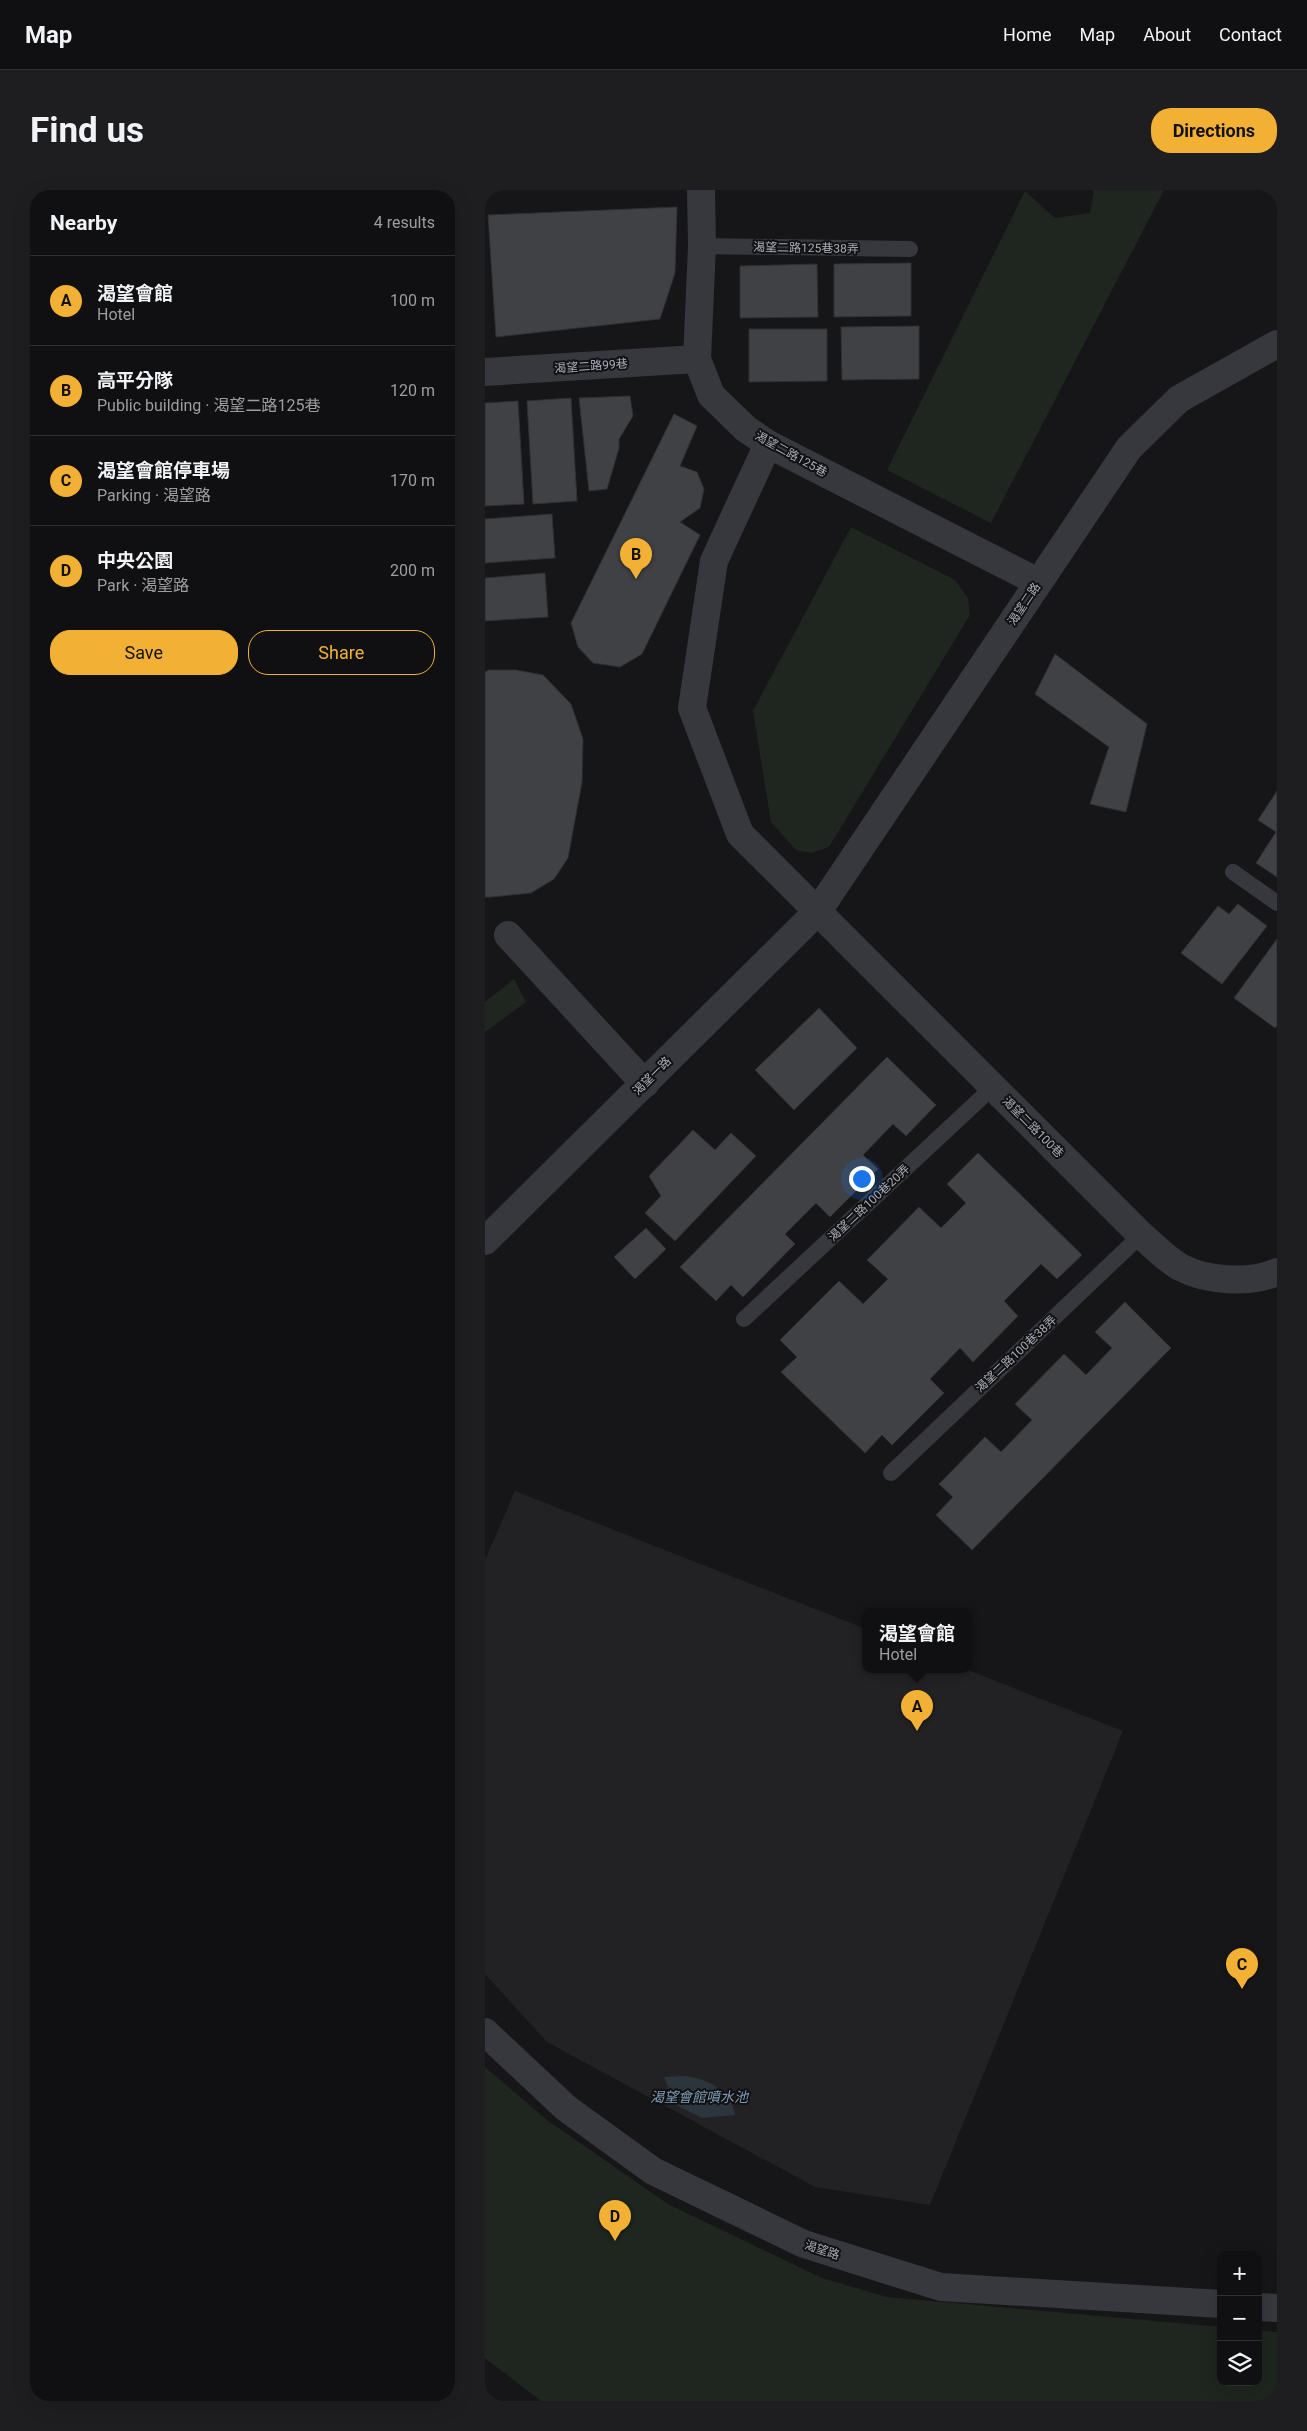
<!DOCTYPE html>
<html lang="en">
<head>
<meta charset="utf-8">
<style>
  body { margin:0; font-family:Roboto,"Noto Sans TC",sans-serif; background:#1e1e20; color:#f1f3f6 }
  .controls { position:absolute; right:15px; bottom:15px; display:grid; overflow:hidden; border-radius:10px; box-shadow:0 5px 20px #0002 }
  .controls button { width:45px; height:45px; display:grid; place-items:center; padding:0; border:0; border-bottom:1px solid #303032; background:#101012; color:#f1f3f6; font:25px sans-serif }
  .you { position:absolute; left:376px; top:988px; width:18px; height:18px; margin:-12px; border:4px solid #fff; border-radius:50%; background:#1a73e8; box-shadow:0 0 0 8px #1a73e833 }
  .badge { display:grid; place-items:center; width:32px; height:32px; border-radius:50%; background:#f2b134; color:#111; font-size:16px; font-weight:700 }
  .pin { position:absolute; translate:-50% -41px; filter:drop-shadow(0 1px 2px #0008) }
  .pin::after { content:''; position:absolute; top:26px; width:18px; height:15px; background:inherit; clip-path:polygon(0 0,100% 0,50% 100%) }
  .popup { position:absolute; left:377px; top:1418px; width:110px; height:65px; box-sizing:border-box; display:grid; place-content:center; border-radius:10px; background:#101012; filter:drop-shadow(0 1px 4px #0005); font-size:16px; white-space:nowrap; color:#9c9d9f }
  .popup b { font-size:19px; color:#f1f3f6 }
  .popup::after { content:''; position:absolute; left:50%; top:100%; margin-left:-10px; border:10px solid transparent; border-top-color:#101012 }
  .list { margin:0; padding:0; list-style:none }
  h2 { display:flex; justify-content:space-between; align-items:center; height:65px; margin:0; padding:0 20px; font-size:21px }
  h2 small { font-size:16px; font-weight:400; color:#9c9d9f }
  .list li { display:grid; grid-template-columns:32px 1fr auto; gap:15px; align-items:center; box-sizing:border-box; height:90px; padding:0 20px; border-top:1px solid #303032 }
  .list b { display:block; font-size:19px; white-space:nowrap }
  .list p { margin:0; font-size:16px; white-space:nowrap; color:#9c9d9f }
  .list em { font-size:16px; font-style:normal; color:#9c9d9f }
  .actions { display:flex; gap:10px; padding:15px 20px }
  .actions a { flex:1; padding:11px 0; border:1px solid #f2b134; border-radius:20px; text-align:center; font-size:18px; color:#f2b134 }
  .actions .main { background:#f2b134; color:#111 }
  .icon { flex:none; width:28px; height:28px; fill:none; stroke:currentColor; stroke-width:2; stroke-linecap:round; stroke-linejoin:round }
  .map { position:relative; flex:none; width:792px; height:2211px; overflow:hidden; border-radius:20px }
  header { display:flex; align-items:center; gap:30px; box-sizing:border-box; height:70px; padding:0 25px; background:#101012; border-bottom:1px solid #303032 }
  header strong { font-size:24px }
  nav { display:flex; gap:28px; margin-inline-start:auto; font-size:18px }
  .intro { display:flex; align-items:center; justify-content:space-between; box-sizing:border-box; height:120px; padding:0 30px }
  h1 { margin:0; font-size:35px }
  .button { padding:12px 22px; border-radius:20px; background:#f2b134; color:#111; font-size:18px; font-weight:700 }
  main { display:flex; gap:30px; padding:0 30px }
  aside { flex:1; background:#101012; border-radius:20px; box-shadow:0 5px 20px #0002 }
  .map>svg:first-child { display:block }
</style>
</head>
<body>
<header>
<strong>Map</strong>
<nav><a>Home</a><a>Map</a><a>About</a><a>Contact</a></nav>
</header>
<div class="intro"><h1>Find us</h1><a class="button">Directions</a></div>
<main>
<aside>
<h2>Nearby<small>4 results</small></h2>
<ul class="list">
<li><span class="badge">A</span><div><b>渴望會館</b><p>Hotel</p></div><em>100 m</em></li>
<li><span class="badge">B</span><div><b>高平分隊</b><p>Public building · 渴望二路125巷</p></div><em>120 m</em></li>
<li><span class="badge">C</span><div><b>渴望會館停車場</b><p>Parking · 渴望路</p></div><em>170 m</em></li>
<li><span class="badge">D</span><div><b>中央公園</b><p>Park · 渴望路</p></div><em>200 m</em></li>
</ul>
<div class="actions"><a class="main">Save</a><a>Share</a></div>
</aside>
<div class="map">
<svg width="792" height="2211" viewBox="0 0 792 2211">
  <rect width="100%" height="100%" fill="#161618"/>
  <polygon fill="#222225" points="30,1301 381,1439 381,1480 483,1480 638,1541 445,2015 330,1997 62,1852 0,1784 0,1370"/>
  <g fill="#1e261f">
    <polygon points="609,0 679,0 506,333 402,280 540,1 570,28 605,23"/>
    <polygon points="366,337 470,390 483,408 485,425 344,657 326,663 311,660 286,632 268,521"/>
    <polygon points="29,789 41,812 0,842 0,812"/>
    <polygon points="0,1877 62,1930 183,2014 337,2088 402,2107 736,2137 736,2192 773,2192 773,2141 792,2142 792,2211 56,2211 0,2168"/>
  </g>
  <path fill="#2c353c" d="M199,1886C222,1888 245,1900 250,1925L217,1928L191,1915L179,1887Z"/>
  <g fill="#404145" stroke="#303034">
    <polygon points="192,17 190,83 175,129 11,147 3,25"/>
    <polygon points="426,73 426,126 349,127 349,74"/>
    <polygon points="332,74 333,127 255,128 255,76"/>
    <polygon points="434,136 434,189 357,190 356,137"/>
    <polygon points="264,139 342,139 342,191 264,192"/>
    <polygon points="145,206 148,226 134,249 134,258 122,299 104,301 94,208"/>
    <polygon points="86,208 92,311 48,314 42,211"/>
    <polygon points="33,211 39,314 0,316 0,213"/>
    <polygon points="189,224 212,236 195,276 212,282 219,299 215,318 195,332 215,345 157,464 135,477 108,473 93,457 86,433"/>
    <polygon points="67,324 70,368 0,373 0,329"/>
    <polygon points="60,383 63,427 0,431 0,388"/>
    <polygon points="570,464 662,534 641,622 605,614 624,557 550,504"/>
    <polygon points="4,480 31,480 58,485 86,514 98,549 97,592 83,668 69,689 46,703 6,707 0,707 0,482"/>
    <polygon points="792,601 792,687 771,673 791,642 773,630"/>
    <polygon points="753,714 782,736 737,794 696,763 733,716 744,724"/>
    <polygon points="792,749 792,836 790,838 749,808"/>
    <polygon points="334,818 372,858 309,920 270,880"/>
    <polygon points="402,867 451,915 421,946 408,934 378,965 393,979 345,1027 331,1013 300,1044 310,1054 258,1107 246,1095 231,1111 195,1077"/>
    <polygon points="208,940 230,960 246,943 271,966 190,1051 160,1023 176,1006 164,986"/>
    <polygon points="493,963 597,1065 572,1089 556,1074 519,1111 533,1126 488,1172 475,1158 445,1189 459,1203 407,1255 397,1245 380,1263 296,1182 312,1167 295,1150 354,1091 378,1114 403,1089 382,1070 434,1017 456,1038 481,1013 462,994"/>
    <polygon points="161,1038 181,1059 150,1089 129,1067"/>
    <polygon points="640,1112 686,1158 487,1360 451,1325 468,1307 454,1294 500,1247 516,1262 547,1230 530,1214 579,1164 601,1185 627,1158 610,1142"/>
  </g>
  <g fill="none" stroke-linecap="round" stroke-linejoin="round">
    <g stroke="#37383d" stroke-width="16">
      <polyline points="217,56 425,59"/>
      <polyline points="748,682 792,713"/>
      <polyline points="259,1129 508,897"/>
      <polyline points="406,1283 656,1045"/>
    </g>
    <g stroke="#37383d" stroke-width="28">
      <polyline points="216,0 217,56 212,169 226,205 261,239 283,254 553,392"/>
      <polyline points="0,182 212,169"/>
      <path d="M283,254L229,371L207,518L255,644L656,1045C668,1055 681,1069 695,1077C721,1091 765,1094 792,1082"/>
      <polyline points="23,745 160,894"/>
      <polyline points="0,1051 333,721 644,258 694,209 792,154"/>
    </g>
    <g stroke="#37383d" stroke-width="28">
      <polyline points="0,1842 81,1918 168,1981 319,2054 456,2097 736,2114"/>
      <polyline points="773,2117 792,2118"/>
    </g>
  </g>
  <g text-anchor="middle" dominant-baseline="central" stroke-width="4" stroke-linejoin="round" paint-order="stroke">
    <g font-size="12" fill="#a8adb8" stroke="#111113">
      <text transform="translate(321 58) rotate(1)">渴望二路125巷38弄</text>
      <text transform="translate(106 176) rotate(-4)">渴望二路99巷</text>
      <text transform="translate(306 264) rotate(29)">渴望二路125巷</text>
      <text transform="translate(539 414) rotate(-56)">渴望二路</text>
      <text transform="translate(167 886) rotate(-45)">渴望一路</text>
      <text transform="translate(548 937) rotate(45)">渴望二路100巷</text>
      <text transform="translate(384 1013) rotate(-43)">渴望二路100巷20弄</text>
      <text transform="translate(531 1164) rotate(-43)">渴望二路100巷38弄</text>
      <text transform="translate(337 2060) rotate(18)">渴望路</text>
    </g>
    <g font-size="14" font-style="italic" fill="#7f9bb3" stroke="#111113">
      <text x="214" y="1907">渴望會館噴水池</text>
    </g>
  </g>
</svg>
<div class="controls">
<button>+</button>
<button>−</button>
<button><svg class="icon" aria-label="layers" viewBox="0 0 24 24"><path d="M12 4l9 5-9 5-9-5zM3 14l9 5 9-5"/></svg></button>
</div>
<div class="you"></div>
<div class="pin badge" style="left:432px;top:1541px">A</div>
<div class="popup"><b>渴望會館</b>Hotel</div>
<div class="pin badge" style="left:151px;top:389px">B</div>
<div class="pin badge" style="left:757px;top:1799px">C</div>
<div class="pin badge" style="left:130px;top:2051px">D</div>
</div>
</main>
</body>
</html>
